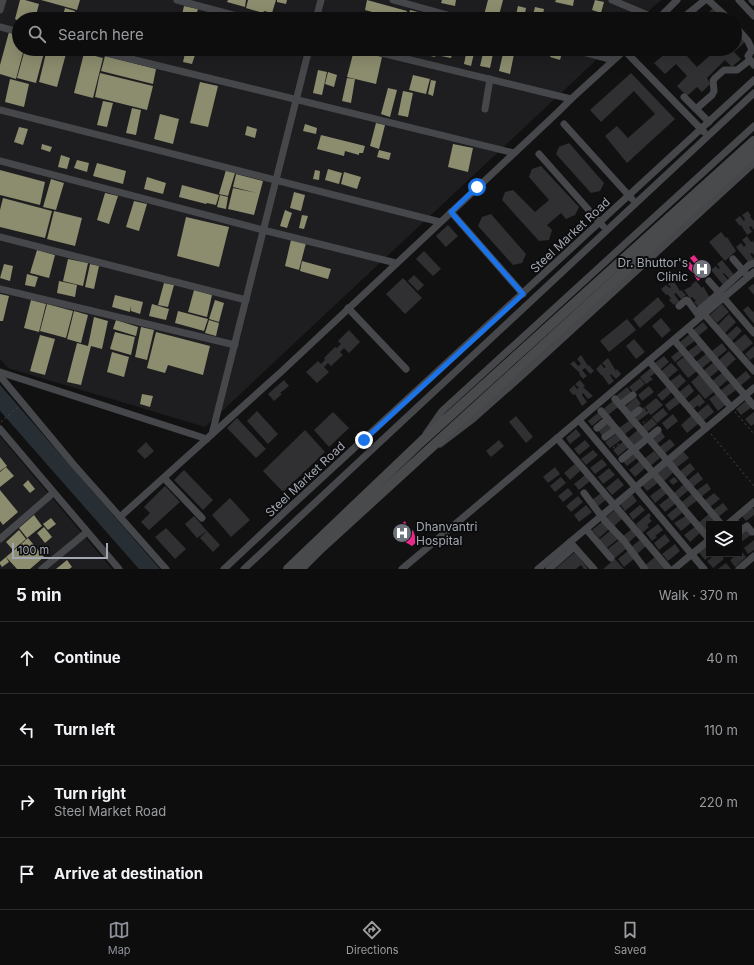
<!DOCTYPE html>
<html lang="en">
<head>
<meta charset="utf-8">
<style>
  body { margin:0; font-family:Inter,sans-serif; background:#161617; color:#f1f3f6 }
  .controls { position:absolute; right:12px; bottom:12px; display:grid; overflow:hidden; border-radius:0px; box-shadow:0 4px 16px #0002 }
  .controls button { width:36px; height:36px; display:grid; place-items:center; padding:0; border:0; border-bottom:1px solid #2d2d2e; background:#0d0d0e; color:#f1f3f6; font:20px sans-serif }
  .scale { position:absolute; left:12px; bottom:10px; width:96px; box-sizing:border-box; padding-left:4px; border:2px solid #a2a8b3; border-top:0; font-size:11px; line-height:14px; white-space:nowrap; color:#a2a8b3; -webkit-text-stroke:3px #0c0c0d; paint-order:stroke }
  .stop { position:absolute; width:12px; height:12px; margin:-9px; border:3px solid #1a73e8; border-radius:50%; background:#fff }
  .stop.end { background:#1a73e8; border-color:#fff; box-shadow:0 1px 4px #0008 }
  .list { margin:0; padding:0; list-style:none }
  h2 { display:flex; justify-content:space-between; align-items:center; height:52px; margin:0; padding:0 16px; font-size:17px }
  h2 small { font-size:13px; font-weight:400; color:#9a9c9e }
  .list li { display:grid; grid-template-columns:26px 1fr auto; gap:12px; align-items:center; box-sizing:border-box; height:72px; padding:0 16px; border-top:1px solid #2d2d2e }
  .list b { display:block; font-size:15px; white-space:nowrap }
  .list p { margin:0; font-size:13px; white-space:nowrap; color:#9a9c9e }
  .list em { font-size:13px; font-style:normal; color:#9a9c9e }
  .icon { flex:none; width:22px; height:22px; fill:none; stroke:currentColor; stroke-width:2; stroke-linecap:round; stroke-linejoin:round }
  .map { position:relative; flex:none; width:754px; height:569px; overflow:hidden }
  .search { position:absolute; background:#0d0d0e; box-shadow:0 4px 16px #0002; left:12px; right:12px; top:12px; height:44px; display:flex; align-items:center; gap:10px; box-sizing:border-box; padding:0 14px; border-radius:22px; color:#9a9c9e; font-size:15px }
  .sheet { height:340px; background:#0d0d0e }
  nav { display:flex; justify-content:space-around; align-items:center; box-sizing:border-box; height:56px; border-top:1px solid #2d2d2e; background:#0d0d0e; font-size:11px; color:#9a9c9e }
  nav a { display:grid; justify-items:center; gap:2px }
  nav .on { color:#8c9099 }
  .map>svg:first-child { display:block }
</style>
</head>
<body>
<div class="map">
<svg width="754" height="569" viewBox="0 0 754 569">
  <rect width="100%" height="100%" fill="#111112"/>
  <g fill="#1e1e20">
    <polygon points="0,0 661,0 640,19 19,19 19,49 608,49 205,427 8,368 0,359"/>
    <polygon points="0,436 112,569 0,569"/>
  </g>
  <polygon fill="#272f35" points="0,385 13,400 160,569 139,569 1,412 0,410"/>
  <g fill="#e7298a">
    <polygon points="694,255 699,261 701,259 706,265 704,266 710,274 706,277 699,268 696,270 702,277 698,281 694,275 695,275 685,265 690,262 692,265 695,264 690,258"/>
    <polygon points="405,521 410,533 413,530 417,542 412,546 400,539 403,537 394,531"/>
  </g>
  <g fill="#8c8c6e">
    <polygon points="20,0 25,0 39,4 35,19 19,19 19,21 15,19"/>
    <polygon points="41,0 80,0 77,10"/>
    <polygon points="228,0 246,0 245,7 227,2"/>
    <polygon points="248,0 276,0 272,13 264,11 263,13 246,8"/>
    <polygon points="277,0 287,0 286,4 277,2"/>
    <polygon points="367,0 407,11 405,19 397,19 365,10"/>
    <polygon points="442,0 456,0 455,6 441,3"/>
    <polygon points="488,0 503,0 498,19 484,15"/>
    <polygon points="556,0 574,0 573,6 555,2"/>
    <polygon points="595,0 604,2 601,13 592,10"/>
    <polygon points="184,6 198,9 195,19 181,19"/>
    <polygon points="518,6 526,8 524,19 515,19"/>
    <polygon points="535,7 544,9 542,19 532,19"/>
    <polygon points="65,8 75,11 73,19 62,19"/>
    <polygon points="410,10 442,18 442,19 408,19"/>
    <polygon points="9,32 19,35 19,49 24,49 16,79 0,74 0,65"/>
    <polygon points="25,49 45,49 36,83 17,78"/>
    <polygon points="47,49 61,49 67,50 57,87 39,82"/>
    <polygon points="138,49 148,49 147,53 138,50"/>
    <polygon points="186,49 197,49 192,64 183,62"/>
    <polygon points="427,49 437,49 435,57 426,55"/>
    <polygon points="443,49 453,49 451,58 441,56"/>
    <polygon points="467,49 475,49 471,66 464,64"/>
    <polygon points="484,49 494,49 490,68 480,66"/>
    <polygon points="504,49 515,49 510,74 499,71"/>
    <polygon points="524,49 535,49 533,54 524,52"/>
    <polygon points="535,49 541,49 539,56 534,54"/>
    <polygon points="553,49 563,49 560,60 550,57"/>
    <polygon points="354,50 382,57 376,84 347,77"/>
    <polygon points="84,53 103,58 93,98 74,93"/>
    <polygon points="105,56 156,69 153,84 101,71"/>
    <polygon points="318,70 327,72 322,95 313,93"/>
    <polygon points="328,72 337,75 334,87 325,84"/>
    <polygon points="100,73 153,86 147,110 95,97"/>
    <polygon points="413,75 430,79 426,94 409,90"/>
    <polygon points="347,78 355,79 351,103 342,101"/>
    <polygon points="10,79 29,84 24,107 5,102"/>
    <polygon points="431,80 436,81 433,96 428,94"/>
    <polygon points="200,82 218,86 208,127 190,123"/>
    <polygon points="388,88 397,90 390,117 381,114"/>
    <polygon points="403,91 413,93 408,117 398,115"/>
    <polygon points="103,101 113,103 107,127 97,125"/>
    <polygon points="132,108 141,110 136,135 126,133"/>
    <polygon points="160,114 179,119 173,144 154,139"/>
    <polygon points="376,123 385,125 379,149 370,146"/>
    <polygon points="305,124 317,128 316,134 303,131"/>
    <polygon points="247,126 257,129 255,138 245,135"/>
    <polygon points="19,127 28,129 23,145 14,142"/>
    <polygon points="321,135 365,146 363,153 359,153 359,155 345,151 344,156 317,149"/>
    <polygon points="42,144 52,147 50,152 41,149"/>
    <polygon points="453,144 473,148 468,172 448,167"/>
    <polygon points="379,150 391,153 389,160 377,157"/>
    <polygon points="61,155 70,158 67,169 58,167"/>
    <polygon points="77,160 89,163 87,172 74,168"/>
    <polygon points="97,163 126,171 123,184 93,176"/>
    <polygon points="328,169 342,173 339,184 325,180"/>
    <polygon points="0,170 45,182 40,205 0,195"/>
    <polygon points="226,170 235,173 228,196 219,194"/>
    <polygon points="315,170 320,171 319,180 313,179"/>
    <polygon points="344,172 361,177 357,189 341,184"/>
    <polygon points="236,174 263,181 254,215 228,209 233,188 257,193 233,187"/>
    <polygon points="147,177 166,183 163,194 144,189"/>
    <polygon points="51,179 64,183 56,210 43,207"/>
    <polygon points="182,185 219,195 216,205 207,203 206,204 179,197"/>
    <polygon points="294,192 305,195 301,211 290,208"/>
    <polygon points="105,193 118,196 109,224 97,220"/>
    <polygon points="220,195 228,197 226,209 217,207"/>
    <polygon points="3,198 52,211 45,238 0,227 0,210"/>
    <polygon points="134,201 147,204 139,231 126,227"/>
    <polygon points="285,210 292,213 287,228 280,226"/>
    <polygon points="54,211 82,218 75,246 47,239"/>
    <polygon points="302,215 308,216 304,229 299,228"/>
    <polygon points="186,217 229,227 219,267 177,256"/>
    <polygon points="291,240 306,243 299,270 285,266"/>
    <polygon points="37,250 55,255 49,278 30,273"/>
    <polygon points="68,259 88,263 83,286 63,281"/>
    <polygon points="302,261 331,269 328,279 300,271"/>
    <polygon points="4,264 13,266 10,281 0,278"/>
    <polygon points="90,264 99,266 94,289 85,287"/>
    <polygon points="27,274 38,277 35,287 25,285"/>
    <polygon points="59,281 77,285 75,297 57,293"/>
    <polygon points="164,283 174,285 168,307 158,305"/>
    <polygon points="194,290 212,295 207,317 188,312"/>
    <polygon points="0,294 9,296 3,321 0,321"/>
    <polygon points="115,295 143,302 140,314 131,311 131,306 130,312 112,307"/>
    <polygon points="31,300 46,304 39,332 24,328"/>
    <polygon points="215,300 224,303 219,322 209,319"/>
    <polygon points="47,304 73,311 66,338 40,331"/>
    <polygon points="152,304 169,309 166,320 149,316"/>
    <polygon points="74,311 88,315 81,343 67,339"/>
    <polygon points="178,311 208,319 204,331 175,323"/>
    <polygon points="94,317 108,321 102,349 91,346 81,385 67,382 77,343 88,346"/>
    <polygon points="116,320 138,327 136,336 113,329"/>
    <polygon points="209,320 219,323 216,336 205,333"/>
    <polygon points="141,327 154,330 147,360 135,357"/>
    <polygon points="115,332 135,337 131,355 110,349"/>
    <polygon points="156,332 210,346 203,375 168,365 165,373 147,368"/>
    <polygon points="40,335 55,339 45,375 30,371"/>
    <polygon points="112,352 129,357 124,377 107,372"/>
    <polygon points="142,394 153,396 150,407 140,404"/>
    <polygon points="0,457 7,466 0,471"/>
    <polygon points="6,467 14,476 0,487 0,472"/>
    <polygon points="28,480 35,489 30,493 23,485"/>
    <polygon points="0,490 18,512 3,525 0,521"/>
    <polygon points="34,515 42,526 27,538 19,528"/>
    <polygon points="51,518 56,524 48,530 43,524"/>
    <polygon points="44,527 52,537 45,543 37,533"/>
    <polygon points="19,530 26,539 13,550 6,542"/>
    <polygon points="28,538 44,557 30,569 17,569 6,557"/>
    <polygon points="6,557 9,562 2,567 0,564 0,562"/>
    <polygon points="67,560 72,567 69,569 56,569"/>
  </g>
  <g fill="#303032">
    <polygon points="713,8 723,19 688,19 697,11 703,18"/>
    <polygon points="736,31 745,42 734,52 741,59 732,67 725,60 707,78 710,84 702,92 697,87 687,96 677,86 687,76 676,64 665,74 654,63 666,53 662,49 692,49 686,55 697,67 716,50 715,49 735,49"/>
    <polygon points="631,73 675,119 627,163 605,136 617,126 628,138 655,114 634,91 601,122 590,110"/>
    <polygon points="569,143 604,183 600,191 591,193 556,154 559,147"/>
    <polygon points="541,166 579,207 575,215 566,219 561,213 547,225 552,230 549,240 539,241 502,200 505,192 513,190 535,212 549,200 529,177 532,169"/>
    <polygon points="748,211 751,216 750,217 754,221 754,230 751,226 749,227 752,232 747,235 741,225 740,226 735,220 740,216 744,221 745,219 742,215"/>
    <polygon points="491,214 526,254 522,263 513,265 478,226 482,217"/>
    <polygon points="448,225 458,236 446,247 436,236"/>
    <polygon points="721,232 726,238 727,237 736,251 725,261 709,242"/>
    <polygon points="747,236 751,242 753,241 754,243 754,255 752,253 750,254 754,259 749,263 736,247 741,243 744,247 746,245 742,240"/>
    <polygon points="424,251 441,269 433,276 416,259"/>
    <polygon points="722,260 735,276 730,280 724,273 723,274 729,281 724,286 711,270 716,266 718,269 720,268 717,264"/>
    <polygon points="414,275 424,285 418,291 408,281"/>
    <polygon points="403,278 422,298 405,314 386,294"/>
    <polygon points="673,280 680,291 681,290 686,295 681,299 676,293 674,294 679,301 674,305 669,300 671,298 667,294 666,295 661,289 666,285 670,288 671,287 668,284"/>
    <polygon points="696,281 702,288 703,286 710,298 699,308 694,302 696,301 692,297 690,298 684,290 692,286 691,285"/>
    <polygon points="753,284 754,285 754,295 748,288"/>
    <polygon points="658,297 665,306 640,328 633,319"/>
    <polygon points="722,304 729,312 717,323 710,315"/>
    <polygon points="748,306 753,312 754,311 754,324 743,310"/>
    <polygon points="729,314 736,322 725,333 718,325"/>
    <polygon points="661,318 671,330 662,338 652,326"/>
    <polygon points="627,319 636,330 609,352 600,341"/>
    <polygon points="703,322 708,328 697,337 692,331"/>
    <polygon points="737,326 742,331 732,341 727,335"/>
    <polygon points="349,330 360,342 349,353 344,348 340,352 343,355 331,366 328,363 324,367 329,372 317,383 306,372 318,361 321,364 325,360 324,358 335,347 337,348 341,344 338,341"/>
    <polygon points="691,333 696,340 685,348 680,342"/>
    <polygon points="745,334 753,343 742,352 734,343"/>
    <polygon points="634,339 645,352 636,359 626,346"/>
    <polygon points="722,343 727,350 717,358 712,351"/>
    <polygon points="698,344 703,350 692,359 687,352"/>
    <polygon points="754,346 754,357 750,360 745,354"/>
    <polygon points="680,350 684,355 675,362 671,357"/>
    <polygon points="729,351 736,359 725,369 718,361"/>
    <polygon points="707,353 712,360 701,369 696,362"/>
    <polygon points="581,355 588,366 589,365 594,371 590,374 585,368 582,370 587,376 583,379 579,374 580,373 570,364 574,361 578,366 581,364 577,359"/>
    <polygon points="664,356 669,362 660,370 655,363"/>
    <polygon points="685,356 697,371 688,378 676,363"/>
    <polygon points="608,358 616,371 617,369 621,374 616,379 611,374 610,375 614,381 609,385 602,375 601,375 596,369 601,364 604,368 606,367 602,363"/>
    <polygon points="714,362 720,369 709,378 703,371"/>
    <polygon points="671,363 678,370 666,380 660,372"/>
    <polygon points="651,368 655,373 650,377 653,379 646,384 640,377"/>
    <polygon points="746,371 751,377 740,386 735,380"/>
    <polygon points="723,372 729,379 717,389 711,382"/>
    <polygon points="680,374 686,381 676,390 669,382"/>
    <polygon points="700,374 714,392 705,399 691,382"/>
    <polygon points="640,378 645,384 634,393 629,387"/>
    <polygon points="284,380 289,386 280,393 282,394 274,401 268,394"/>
    <polygon points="580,380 585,386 583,387 593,396 588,399 583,393 582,395 587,402 582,406 575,394 573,395 569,390 574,385 577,389 579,388 575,384"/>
    <polygon points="730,383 736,390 725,398 720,391"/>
    <polygon points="689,384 694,391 684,400 678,393"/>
    <polygon points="649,386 654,392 642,401 638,395"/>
    <polygon points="668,386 672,392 662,401 657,395"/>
    <polygon points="627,387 632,393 621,402 616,396"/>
    <polygon points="699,394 705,402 699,407 698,405 693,409 688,403"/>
    <polygon points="716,394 725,405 718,411 709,399"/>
    <polygon points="676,396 681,402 669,411 665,405"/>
    <polygon points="636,397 641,404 630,413 625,407"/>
    <polygon points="656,398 663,405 651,415 649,413 637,422 632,416 644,407 647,412 648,411 645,407"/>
    <polygon points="747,400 752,407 741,415 736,409"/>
    <polygon points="613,401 618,407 607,416 602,410"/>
    <polygon points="708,404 714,412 703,421 697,413"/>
    <polygon points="663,408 668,414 657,423 652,417"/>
    <polygon points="257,411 278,434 268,444 247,421"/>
    <polygon points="333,412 349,428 329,447 314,430"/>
    <polygon points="599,412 603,417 592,426 588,421"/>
    <polygon points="754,412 754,424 751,426 745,419"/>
    <polygon points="673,414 678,421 667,430 662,423"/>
    <polygon points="692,415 699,423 687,433 681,425"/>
    <polygon points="516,416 533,437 526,443 509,422"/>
    <polygon points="237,418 266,449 256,458 227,428"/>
    <polygon points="652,418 657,424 646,433 641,427"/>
    <polygon points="630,420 635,426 624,435 619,428"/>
    <polygon points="608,422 613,429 603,437 598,430"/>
    <polygon points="576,429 581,435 570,444 566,438"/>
    <polygon points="305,430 325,452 283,492 263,471"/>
    <polygon points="638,430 644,437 633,446 627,439"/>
    <polygon points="660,430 665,437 656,445 650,438"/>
    <polygon points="617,433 622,439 610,448 605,442"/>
    <polygon points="670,439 675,445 664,454 658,448"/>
    <polygon points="499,440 504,446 491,457 486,451"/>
    <polygon points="585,440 590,446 579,455 574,449"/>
    <polygon points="624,441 629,447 618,456 613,450"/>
    <polygon points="146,442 154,451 145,459 137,451"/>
    <polygon points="593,450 598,455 586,465 581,459"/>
    <polygon points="682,450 689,458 676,468 670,460"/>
    <polygon points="654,451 660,458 649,467 644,459"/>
    <polygon points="632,452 637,458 627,466 622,460"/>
    <polygon points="602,459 607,465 595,474 590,468"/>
    <polygon points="640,461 645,468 635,477 629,470"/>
    <polygon points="667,463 674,472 663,482 655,473"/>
    <polygon points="690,463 695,469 685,478 679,472"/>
    <polygon points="575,464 580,471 570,480 564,473"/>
    <polygon points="555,467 560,474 548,483 543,477"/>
    <polygon points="609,468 615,475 603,484 598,477"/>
    <polygon points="184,470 213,500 203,510 174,480"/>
    <polygon points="698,472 703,479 693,487 687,481"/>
    <polygon points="585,475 590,481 579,490 574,484"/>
    <polygon points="653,475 659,482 647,491 642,485"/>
    <polygon points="561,477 566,483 555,492 550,486"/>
    <polygon points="674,477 678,481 673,485 669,481"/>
    <polygon points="618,478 624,485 612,495 606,488"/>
    <polygon points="707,483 711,489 701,497 696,491"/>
    <polygon points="684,484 689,490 678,499 673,494"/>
    <polygon points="165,486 180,502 149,530 141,522 150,513 144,507"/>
    <polygon points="662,487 667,493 655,503 650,496"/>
    <polygon points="568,488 573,494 563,502 558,496"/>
    <polygon points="601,493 607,499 598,506 592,500"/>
    <polygon points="693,493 698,500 687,508 682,502"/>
    <polygon points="714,493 720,499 710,507 704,501"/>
    <polygon points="632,494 637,501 625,511 620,504"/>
    <polygon points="578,496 583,502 571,512 566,506"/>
    <polygon points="671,496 676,503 665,512 659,505"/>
    <polygon points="230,498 250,520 231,537 212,515"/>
    <polygon points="723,503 728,509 717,518 712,511"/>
    <polygon points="586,505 592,512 579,522 574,515"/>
    <polygon points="640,505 645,510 633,520 629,514"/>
    <polygon points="678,506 683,512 672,521 667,515"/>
    <polygon points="752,507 754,509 754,515 746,521 741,515"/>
    <polygon points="616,509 623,518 612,528 604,519"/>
    <polygon points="649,513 651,516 649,518 652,521 647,525 649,527 642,533 636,524"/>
    <polygon points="709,514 715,521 712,524 709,524 709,530 705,533 698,523"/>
    <polygon points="687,515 692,522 681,531 674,523"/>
    <polygon points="194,516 207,531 197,538 185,524"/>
    <polygon points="738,519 743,525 739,529 739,524 731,524"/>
    <polygon points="603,521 609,529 599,538 592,530"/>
    <polygon points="658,524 663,530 655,536 657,537 652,541 646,533"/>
    <polygon points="696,526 701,532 690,542 684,535"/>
    <polygon points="166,528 186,549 175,559 155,537"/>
    <polygon points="746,528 752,534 740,543 739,542 739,534"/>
    <polygon points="632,529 637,535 628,543 623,536"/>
    <polygon points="611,530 618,539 607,548 599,540"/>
    <polygon points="207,531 220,545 213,552 200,538"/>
    <polygon points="665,534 670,541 659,550 654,543"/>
    <polygon points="641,539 646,546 637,554 631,547"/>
    <polygon points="619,540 626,549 615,558 608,549"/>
    <polygon points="754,540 754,550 748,554 744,548"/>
    <polygon points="709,542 709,554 713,554 705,560 697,550"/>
    <polygon points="675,544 680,551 668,561 662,554"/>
    <polygon points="629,550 635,558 624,567 618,559"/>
    <polygon points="741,551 746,557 735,567 730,560"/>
    <polygon points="575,552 588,569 584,569 581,565 576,569 555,569"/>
    <polygon points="716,554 720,554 724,559 713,568 707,561"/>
    <polygon points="655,557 665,568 664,569 646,569 644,566"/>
    <polygon points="615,559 624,569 603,569"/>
    <polygon points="726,563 731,569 718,569"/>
  </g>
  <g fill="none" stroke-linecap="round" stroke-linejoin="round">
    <g stroke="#47494c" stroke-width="1" stroke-dasharray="2 3" stroke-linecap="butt">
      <polyline points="735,412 754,434"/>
      <polyline points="1,422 18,407"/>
      <polyline points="643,423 647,419"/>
      <polyline points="711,434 754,486"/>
      <polyline points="613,448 620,443"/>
    </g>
    <g stroke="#46474a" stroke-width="7">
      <polyline points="177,0 248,19"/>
      <polyline points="393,0 462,19"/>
      <polyline points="612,0 657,19"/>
      <polyline points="708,0 729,19"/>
      <polyline points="739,0 754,16"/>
      <polyline points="752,0 754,2"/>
      <polyline points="0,10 3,0"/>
      <polyline points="316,19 321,0"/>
      <polyline points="658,19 677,0"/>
      <polyline points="682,19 685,16 705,0"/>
      <polyline points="735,26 748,41 752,50 748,56 750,60 754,65"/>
      <polyline points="0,27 19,32"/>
      <polyline points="90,49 514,153"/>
      <polyline points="365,49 571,99"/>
      <polyline points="572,49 613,60"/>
      <polyline points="624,50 704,132"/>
      <polyline points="684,97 709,122"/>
      <polyline points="485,109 490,79"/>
      <polyline points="696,109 712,95 714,91 713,81 715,78 724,70 737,70 750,60"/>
      <polyline points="0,110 440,222"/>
      <polyline points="564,124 632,199"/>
      <polyline points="539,154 603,226"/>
      <polyline points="0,161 263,230 396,263"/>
      <polyline points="451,212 523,294"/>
      <polyline points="0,237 246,300"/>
      <polyline points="733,259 746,274"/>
      <polyline points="709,281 754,333"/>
      <polyline points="0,289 235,345"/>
      <polyline points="679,306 686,300 688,301 699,316"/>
      <polyline points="348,308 406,369"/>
      <polyline points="697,312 712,299 749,265 754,263"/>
      <polyline points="704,314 754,371"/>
      <polyline points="688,328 754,406"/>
      <polyline points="674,340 731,407"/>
      <polyline points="649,361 706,428"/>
      <polyline points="0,372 207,439"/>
      <polyline points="0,376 74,465 166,569"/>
      <polyline points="615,399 721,524"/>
      <polyline points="620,405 633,395"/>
      <polyline points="601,411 709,539"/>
      <polyline points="630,417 639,410"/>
      <polyline points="579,420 704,569"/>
      <polyline points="597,428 608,419"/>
      <polyline points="0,429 119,569"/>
      <polyline points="212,434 309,49"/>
      <polyline points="426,434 442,411 454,400 754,126"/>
      <polyline points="605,437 616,429"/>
      <polyline points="557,438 669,569"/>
      <polyline points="440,444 473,419 526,372 754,163"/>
      <polyline points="622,459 658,430"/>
      <polyline points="164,478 202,518"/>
      <polyline points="584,493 605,521 624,541 645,569"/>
      <polyline points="120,517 281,372 558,112 571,99 626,49"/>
      <polyline points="728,524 754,502"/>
      <polyline points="586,529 611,558"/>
      <polyline points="739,532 747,526 752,532"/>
      <polyline points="0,539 53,493"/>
      <polyline points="570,542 594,569"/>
      <polyline points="42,569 87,532"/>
      <polyline points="224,569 288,509 754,80"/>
      <polyline points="244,569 754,93"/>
      <polyline points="402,569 754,272"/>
      <polyline points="538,569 754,388"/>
      <polyline points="549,569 574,547"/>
      <polyline points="674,569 709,540"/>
      <polyline points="739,569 754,556"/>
    </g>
    <g stroke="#484a4c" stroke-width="10">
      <polyline points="288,569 422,441 754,141"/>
      <polyline points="300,569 321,548 754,153"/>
    </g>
  </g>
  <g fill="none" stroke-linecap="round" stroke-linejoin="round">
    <polyline stroke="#1a73e8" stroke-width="5" points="364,440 523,294 451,212 477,187"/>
  </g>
  <defs>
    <g id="hospital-disc" transform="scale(1)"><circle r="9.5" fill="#6f737b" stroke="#0c0c0d"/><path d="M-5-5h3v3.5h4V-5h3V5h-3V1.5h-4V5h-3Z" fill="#fff"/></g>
  </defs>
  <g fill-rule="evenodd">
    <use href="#hospital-disc" x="702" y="269"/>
    <use href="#hospital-disc" x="402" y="533"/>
  </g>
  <g text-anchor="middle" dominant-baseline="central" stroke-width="4" stroke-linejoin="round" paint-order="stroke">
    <g font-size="12" fill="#a2a8b3" stroke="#0c0c0d">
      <text transform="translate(570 235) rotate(-43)">Steel Market Road</text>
      <text transform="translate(305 479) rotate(-43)">Steel Market Road</text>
    </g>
    <g font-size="12" fill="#a2a8b3" stroke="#0c0c0d" text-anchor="end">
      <text x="688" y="262">Dr. Bhuttor's<tspan x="688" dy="14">Clinic</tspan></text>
      <text x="416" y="526" text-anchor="start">Dhanvantri<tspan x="416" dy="14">Hospital</tspan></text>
    </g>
  </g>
</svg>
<div class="controls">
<button><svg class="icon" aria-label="layers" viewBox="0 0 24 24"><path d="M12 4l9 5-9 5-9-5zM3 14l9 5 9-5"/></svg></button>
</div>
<div class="scale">100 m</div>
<div class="stop" style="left:477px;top:187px"></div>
<div class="stop end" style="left:364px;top:440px"></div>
<div class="search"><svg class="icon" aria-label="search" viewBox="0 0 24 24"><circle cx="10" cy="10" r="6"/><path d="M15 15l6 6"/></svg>Search here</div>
</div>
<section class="sheet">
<h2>5 min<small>Walk · 370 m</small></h2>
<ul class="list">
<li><svg class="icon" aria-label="ahead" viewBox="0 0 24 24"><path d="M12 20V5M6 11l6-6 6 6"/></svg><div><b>Continue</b></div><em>40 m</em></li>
<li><svg class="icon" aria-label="left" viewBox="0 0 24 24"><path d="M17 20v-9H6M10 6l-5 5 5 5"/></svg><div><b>Turn left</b></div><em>110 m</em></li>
<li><svg class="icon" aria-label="right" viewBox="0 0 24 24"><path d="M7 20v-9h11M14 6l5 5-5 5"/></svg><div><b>Turn right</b><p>Steel Market Road</p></div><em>220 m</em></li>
<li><svg class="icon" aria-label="arrive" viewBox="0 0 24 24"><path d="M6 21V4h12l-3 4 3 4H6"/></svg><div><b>Arrive at destination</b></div></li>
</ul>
</section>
<nav>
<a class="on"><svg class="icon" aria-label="map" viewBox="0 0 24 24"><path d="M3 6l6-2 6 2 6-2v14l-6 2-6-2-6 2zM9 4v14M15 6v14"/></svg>Map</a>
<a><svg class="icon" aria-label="directions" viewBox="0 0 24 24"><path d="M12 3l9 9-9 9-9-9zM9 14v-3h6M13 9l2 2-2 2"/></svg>Directions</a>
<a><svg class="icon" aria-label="saved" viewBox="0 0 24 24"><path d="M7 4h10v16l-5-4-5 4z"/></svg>Saved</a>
</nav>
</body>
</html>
